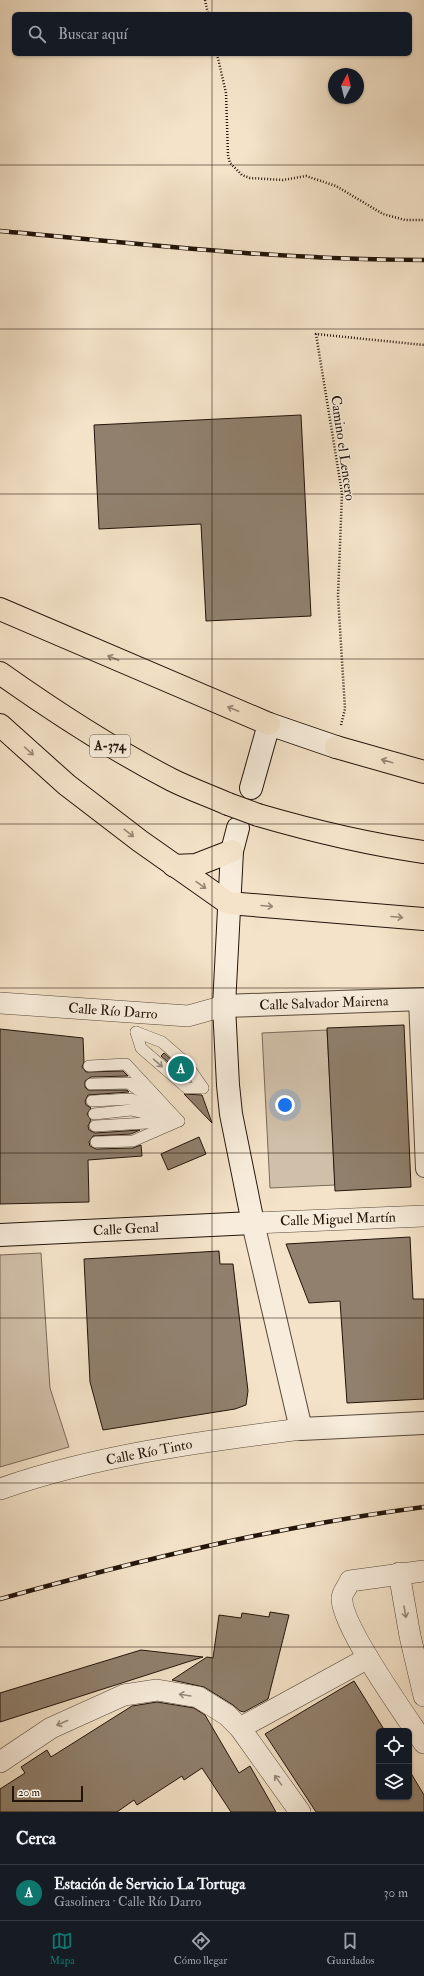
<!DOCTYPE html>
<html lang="es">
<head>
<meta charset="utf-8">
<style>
  body { margin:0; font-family:"IM FELL Double Pica",serif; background:#242831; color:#f1f3f6 }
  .controls { position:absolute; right:12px; bottom:12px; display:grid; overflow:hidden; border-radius:6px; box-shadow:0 1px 3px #0004 }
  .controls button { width:36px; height:36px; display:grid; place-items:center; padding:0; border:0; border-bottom:1px solid #363941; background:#171b24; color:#f1f3f6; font:20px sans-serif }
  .compass { position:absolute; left:328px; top:68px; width:36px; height:36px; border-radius:50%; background:#171b24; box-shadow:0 1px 3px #0004; rotate:7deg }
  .scale { position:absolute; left:12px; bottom:10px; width:71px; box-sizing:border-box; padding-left:4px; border:2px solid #23140a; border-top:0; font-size:11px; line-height:14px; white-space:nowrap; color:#23140a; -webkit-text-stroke:3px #f8eddc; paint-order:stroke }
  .you { position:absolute; left:285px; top:1105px; width:14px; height:14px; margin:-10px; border:3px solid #fff; border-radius:50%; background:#1a73e8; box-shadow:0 0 0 6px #1a73e833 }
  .badge { display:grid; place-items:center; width:26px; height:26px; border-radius:50%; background:#0f766e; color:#fff; font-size:13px; font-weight:700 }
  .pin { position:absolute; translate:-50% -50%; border:2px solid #fff; box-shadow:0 1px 4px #0006 }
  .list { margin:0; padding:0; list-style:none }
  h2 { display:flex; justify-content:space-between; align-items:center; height:52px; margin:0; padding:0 16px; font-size:17px }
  h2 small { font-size:13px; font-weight:400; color:#9ea1a6 }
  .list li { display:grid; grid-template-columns:26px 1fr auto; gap:12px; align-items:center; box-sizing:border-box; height:56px; padding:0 16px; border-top:1px solid #363941 }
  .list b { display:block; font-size:15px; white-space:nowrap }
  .list p { margin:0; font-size:13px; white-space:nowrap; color:#9ea1a6 }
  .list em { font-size:13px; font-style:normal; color:#9ea1a6 }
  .icon { flex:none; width:22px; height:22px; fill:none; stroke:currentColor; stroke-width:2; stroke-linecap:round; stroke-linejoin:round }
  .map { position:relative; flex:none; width:424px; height:1812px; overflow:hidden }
  .search { position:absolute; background:#171b24; box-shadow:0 1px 3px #0004; left:12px; right:12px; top:12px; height:44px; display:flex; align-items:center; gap:10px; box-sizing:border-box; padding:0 14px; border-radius:6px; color:#9ea1a6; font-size:15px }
  .sheet { height:108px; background:#171b24 }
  nav { display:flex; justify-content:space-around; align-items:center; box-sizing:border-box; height:56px; border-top:1px solid #363941; background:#171b24; font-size:11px; color:#9ea1a6 }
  nav a { display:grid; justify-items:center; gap:2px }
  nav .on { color:#0f766e }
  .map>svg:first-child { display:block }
</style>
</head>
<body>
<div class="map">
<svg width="424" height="1812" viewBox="0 0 424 1812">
  <rect width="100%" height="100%" fill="#f4e3c9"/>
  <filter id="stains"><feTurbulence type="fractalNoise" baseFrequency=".005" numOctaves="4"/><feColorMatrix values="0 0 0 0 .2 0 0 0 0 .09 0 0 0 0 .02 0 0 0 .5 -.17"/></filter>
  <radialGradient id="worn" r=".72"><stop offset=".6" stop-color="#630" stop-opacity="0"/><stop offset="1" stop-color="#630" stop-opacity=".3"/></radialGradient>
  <g fill="#d0c0a9" stroke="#7a6a5a">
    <polygon points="327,1030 335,1185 270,1188 262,1033"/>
    <polygon points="41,1253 50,1388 69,1447 0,1467 0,1255"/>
  </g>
  <g fill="#90806d" stroke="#23140a">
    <polygon points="301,415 311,616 206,621 201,524 99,529 94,425"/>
    <polygon points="404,1025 411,1187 335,1191 327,1028"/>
    <polygon points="0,1029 83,1038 84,1062 82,1067 86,1072 123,1071 128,1076 91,1077 85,1081 85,1087 88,1090 127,1090 129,1092 88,1095 85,1101 86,1105 91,1108 87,1114 91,1120 88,1126 89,1130 95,1133 140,1130 131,1134 93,1136 89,1142 90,1146 96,1149 133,1148 141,1145 142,1156 88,1160 89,1202 0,1204"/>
    <polygon points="164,1053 180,1067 190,1081 161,1056"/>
    <polygon points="184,1094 202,1095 212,1123"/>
    <polygon points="199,1137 206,1154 168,1170 161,1154"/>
    <polygon points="410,1237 413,1299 424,1299 424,1399 347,1403 340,1301 309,1303 286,1244"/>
    <polygon points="219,1251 220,1264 233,1264 248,1391 246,1405 235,1409 103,1430 90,1382 84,1259"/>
    <polygon points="270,1612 289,1615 268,1699 244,1712 240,1711 233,1705 204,1687 172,1680 207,1657 213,1658 219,1615 241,1618 242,1613 269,1617"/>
    <polygon points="141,1650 203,1657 0,1722 0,1693"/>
    <polygon points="354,1681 385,1731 379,1731 379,1797 409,1797 409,1770 424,1795 424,1812 316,1812 265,1734"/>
    <polygon points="157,1702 194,1708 205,1715 239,1773 250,1766 276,1812 231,1812 202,1768 184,1780 182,1776 137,1805 134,1800 117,1812 0,1812 0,1789 25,1773 21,1767 47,1750 51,1757 132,1706"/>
  </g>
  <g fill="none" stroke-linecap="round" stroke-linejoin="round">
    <g stroke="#57483a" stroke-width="12">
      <g id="service">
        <polyline points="136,1032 141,1048 187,1088 203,1088"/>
        <polyline points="136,1032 162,1042 185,1062 203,1088"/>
        <polyline points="89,1066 126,1064 179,1121"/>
        <polyline points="91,1084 129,1083 154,1102"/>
        <polyline points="92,1101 131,1099 173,1118"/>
        <polyline points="94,1114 131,1110 157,1116"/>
        <polyline points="95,1126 164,1122"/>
        <polyline points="96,1142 133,1141 179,1121"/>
      </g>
    </g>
    <g stroke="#57483a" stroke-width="18">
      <polyline id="pedestrian" points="417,999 424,1169"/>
    </g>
    <g stroke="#57483a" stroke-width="22">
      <g id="minor">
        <polyline points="0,1003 188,1016 224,1006"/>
        <polyline points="253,1223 424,1216"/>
        <path d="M0,1489C97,1455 199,1442 301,1429"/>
        <path d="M424,1571L350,1581C348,1586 342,1593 342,1598C340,1624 407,1718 424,1743"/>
        <polyline points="399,1573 410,1636 424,1696"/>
        <polyline points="240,1728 368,1658"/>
        <polyline points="0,1762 51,1728 124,1695 157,1690 198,1697 227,1715 240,1728 300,1812"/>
      </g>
    </g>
    <g stroke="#57483a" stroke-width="24">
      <g id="tertiary">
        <polyline points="224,1006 424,999"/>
        <polyline points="253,1223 301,1429 424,1423"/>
      </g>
    </g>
    <g stroke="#23140a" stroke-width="24">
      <g id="secondary">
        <polyline points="251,788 269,724 336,747"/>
        <polyline points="0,1235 253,1223 231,1114 228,1085 224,1006 232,851 238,828"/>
      </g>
    </g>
    <g stroke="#23140a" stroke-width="24">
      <g id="primary">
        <polyline points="0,609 269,724"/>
        <path d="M0,673C55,712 112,749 172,780C190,789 210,796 228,804"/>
        <polyline points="0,725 67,785 140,841 228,903 424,919"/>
        <polyline points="336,747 424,772"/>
        <path d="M258,815C313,831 367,844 424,852"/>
        <polyline points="174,866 196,865 232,851"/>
      </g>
    </g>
    <g stroke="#23140a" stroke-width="2.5" stroke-dasharray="1 2" stroke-linecap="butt">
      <polyline points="205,0 208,14"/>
      <polyline points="217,54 226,93 228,155 230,163 242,175 250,178 283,180 306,176 336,186 383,214 405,220 424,220"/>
      <polyline points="341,725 345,709 338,596 342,493 316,334 424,345"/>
    </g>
    <use href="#service" stroke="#f8eddc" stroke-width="11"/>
    <use href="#pedestrian" stroke="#f8eddc" stroke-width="16"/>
    <use href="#minor" stroke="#f8eddc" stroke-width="21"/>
    <use href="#tertiary" stroke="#f8eddc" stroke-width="22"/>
    <use href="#secondary" stroke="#f8eddc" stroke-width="22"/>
    <use href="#primary" stroke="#f4e3c9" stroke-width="22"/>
    <g stroke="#23140a" stroke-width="4.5">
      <g id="rail">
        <path d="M0,231C141,244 282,260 424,260"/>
        <path d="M0,1599C139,1560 280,1526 424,1507"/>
      </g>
    </g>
    <use href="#rail" stroke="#f8eddc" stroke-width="3" stroke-dasharray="9" stroke-linecap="butt"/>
    <g stroke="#23140a" stroke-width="24" stroke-linecap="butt">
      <polyline id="primary-bridge" points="228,804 258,815"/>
    </g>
    <use href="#primary-bridge" stroke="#f4e3c9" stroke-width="22"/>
  </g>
  <defs><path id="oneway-shaft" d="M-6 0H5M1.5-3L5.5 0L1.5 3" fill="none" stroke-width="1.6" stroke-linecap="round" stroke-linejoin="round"/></defs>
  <g stroke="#968673">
    <use href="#oneway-shaft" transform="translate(113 658) rotate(-157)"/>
    <use href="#oneway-shaft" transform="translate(233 709) rotate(-157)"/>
    <use href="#oneway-shaft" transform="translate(29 751) rotate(42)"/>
    <use href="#oneway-shaft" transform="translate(387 761) rotate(-164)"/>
    <use href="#oneway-shaft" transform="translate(129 833) rotate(38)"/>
    <use href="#oneway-shaft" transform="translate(201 885) rotate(35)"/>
    <use href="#oneway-shaft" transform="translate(267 906) rotate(5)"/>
    <use href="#oneway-shaft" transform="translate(397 917) rotate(5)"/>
  </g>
  <g stroke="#988b7e">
    <use href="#oneway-shaft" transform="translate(158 1063) rotate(41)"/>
    <use href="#oneway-shaft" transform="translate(405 1612) rotate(80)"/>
    <use href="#oneway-shaft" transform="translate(185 1695) rotate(-171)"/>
    <use href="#oneway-shaft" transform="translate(62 1723) rotate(156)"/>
    <use href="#oneway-shaft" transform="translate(278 1780) rotate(-126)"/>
  </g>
  <path fill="none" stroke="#23140a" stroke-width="1" stroke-opacity="0.55" d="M212,0V14M212,54V1812M0,165H424M0,329H424M0,494H424M0,659H424M0,824H424M0,988H424M0,1153H424M0,1318H424M0,1483H424M0,1647H424"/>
  <g text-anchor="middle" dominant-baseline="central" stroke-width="3" stroke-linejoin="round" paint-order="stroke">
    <rect fill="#f8eddc" stroke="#635549" stroke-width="1" x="90" y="735" width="40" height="22" rx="3"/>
    <g font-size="13" font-weight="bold" fill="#23140a">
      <text x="110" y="746">A-374</text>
    </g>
    <g font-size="14" fill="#23140a" stroke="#f8eddc">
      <text transform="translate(343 448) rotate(82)">Camino el Lencero</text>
      <text transform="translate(324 1003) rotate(-2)">Calle Salvador Mairena</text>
      <text transform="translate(113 1011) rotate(4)">Calle Río Darro</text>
      <text transform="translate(338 1219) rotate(-2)">Calle Miguel Martín</text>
      <text transform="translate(126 1229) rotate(-3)">Calle Genal</text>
      <text transform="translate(149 1452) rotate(-11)">Calle Río Tinto</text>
    </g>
  </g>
  <rect width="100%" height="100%" filter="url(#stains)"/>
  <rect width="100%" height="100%" fill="url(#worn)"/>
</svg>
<div class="controls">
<button><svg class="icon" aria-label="locate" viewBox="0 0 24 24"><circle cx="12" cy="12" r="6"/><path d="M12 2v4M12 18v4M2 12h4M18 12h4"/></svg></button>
<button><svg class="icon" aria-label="layers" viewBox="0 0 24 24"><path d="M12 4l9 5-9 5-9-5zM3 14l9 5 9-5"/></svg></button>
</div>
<svg class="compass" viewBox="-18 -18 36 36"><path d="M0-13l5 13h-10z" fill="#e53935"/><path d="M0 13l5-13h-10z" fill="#9ea1a6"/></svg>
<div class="scale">20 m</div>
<div class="you"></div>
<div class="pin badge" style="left:181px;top:1069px">A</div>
<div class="search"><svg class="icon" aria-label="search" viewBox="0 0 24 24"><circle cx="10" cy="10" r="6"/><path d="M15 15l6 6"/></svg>Buscar aquí</div>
</div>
<section class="sheet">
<h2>Cerca<small></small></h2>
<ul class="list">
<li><span class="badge">A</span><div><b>Estación de Servicio La Tortuga</b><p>Gasolinera · Calle Río Darro</p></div><em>30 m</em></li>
</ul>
</section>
<nav>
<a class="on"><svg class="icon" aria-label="map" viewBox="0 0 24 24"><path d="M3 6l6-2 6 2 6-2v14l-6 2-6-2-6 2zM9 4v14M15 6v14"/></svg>Mapa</a>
<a><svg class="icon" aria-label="directions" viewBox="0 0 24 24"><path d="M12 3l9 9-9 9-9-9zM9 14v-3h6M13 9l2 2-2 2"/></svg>Cómo llegar</a>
<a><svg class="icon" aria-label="saved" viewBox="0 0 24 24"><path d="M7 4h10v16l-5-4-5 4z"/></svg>Guardados</a>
</nav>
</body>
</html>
